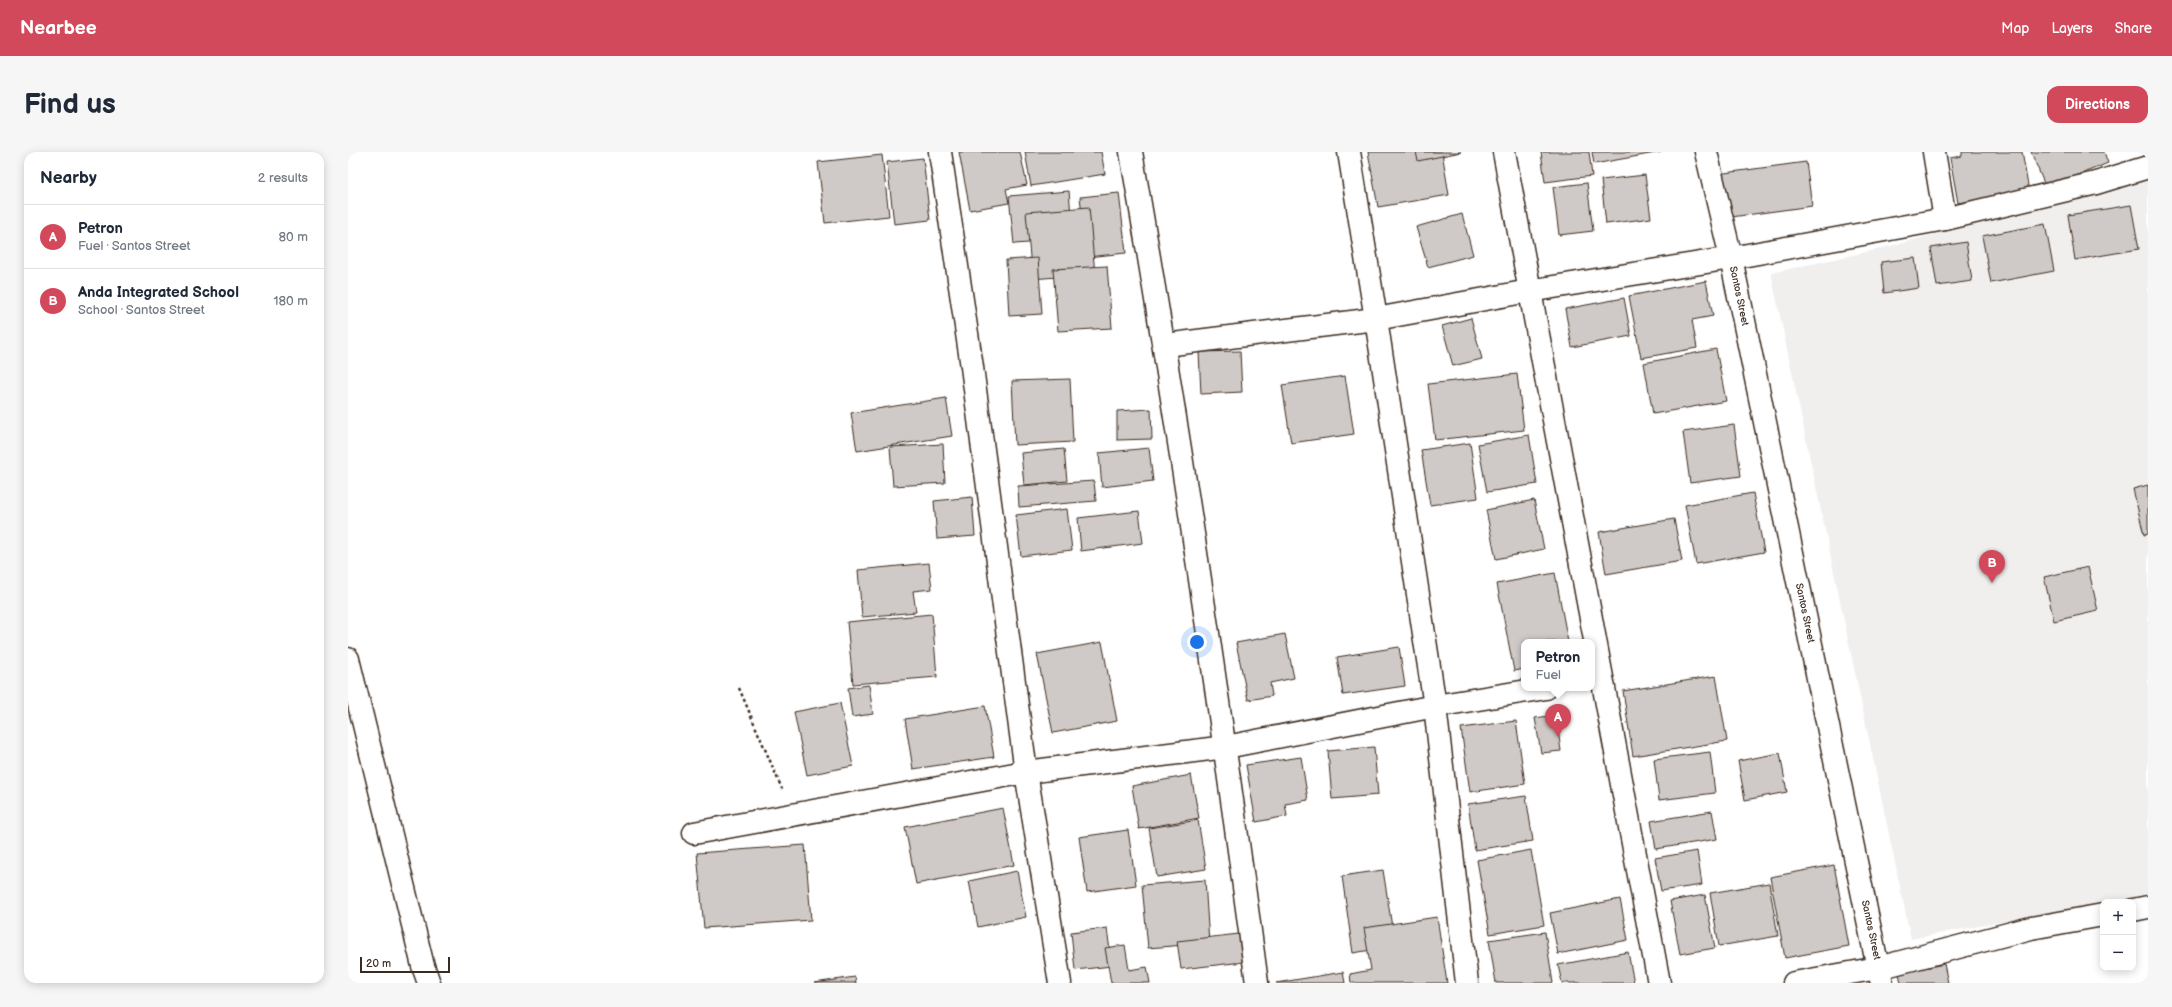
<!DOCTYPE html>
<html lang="en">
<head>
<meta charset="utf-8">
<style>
  body { margin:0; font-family:"Balsamiq Sans",sans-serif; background:#f6f6f7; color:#1f2937 }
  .controls { position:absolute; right:12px; bottom:12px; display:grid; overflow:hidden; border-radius:8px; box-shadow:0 2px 10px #0003 }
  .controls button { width:36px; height:36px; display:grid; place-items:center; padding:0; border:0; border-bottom:1px solid #e0e1e3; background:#fff; color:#1f2937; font:20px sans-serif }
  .scale { position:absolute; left:12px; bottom:10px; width:90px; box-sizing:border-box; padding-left:4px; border:2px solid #3b2a1e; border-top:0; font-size:11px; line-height:14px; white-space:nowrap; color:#3b2a1e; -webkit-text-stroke:3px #fff; paint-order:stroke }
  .you { position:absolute; left:849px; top:490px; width:14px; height:14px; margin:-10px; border:3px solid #fff; border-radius:50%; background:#1a73e8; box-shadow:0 0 0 6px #1a73e833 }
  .badge { display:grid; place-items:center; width:26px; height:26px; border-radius:50%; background:#d1495b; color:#fff; font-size:13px; font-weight:700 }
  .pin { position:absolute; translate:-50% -33px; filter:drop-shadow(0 1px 2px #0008) }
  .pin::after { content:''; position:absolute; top:21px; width:14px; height:12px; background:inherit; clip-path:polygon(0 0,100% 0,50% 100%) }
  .popup { position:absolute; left:1173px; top:487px; width:74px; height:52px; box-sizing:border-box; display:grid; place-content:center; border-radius:8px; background:#fff; filter:drop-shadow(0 1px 3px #0005); font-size:13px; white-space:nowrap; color:#747a83 }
  .popup b { font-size:15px; color:#1f2937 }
  .popup::after { content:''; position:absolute; left:50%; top:100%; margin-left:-8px; border:8px solid transparent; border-top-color:#fff }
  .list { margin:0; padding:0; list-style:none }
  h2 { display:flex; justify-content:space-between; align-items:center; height:52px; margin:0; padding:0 16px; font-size:17px }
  h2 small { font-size:13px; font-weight:400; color:#747a83 }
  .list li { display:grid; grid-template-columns:26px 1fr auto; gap:12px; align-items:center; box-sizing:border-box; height:64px; padding:0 16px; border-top:1px solid #e0e1e3 }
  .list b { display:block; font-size:15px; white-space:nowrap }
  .list p { margin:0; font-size:13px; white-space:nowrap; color:#747a83 }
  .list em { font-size:13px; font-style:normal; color:#747a83 }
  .map { position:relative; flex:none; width:1800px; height:831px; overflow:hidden; border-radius:12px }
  header { display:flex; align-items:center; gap:24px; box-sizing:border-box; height:56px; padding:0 20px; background:#d1495b; color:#fff }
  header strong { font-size:19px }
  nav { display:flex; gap:22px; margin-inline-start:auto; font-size:14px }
  .intro { display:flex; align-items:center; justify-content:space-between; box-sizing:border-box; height:96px; padding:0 24px }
  h1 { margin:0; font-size:28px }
  .button { padding:10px 18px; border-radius:12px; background:#d1495b; color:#fff; font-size:14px; font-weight:700 }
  main { display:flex; gap:24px; padding:0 24px }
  aside { flex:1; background:#fff; border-radius:12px; box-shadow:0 2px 10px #0003 }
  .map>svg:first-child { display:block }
</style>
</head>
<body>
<header>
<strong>Nearbee</strong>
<nav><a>Map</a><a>Layers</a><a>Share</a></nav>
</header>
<div class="intro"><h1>Find us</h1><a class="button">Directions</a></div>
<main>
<aside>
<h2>Nearby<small>2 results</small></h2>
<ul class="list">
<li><span class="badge">A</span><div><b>Petron</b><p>Fuel · Santos Street</p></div><em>80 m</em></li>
<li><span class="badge">B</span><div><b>Anda Integrated School</b><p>School · Santos Street</p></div><em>180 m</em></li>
</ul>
</aside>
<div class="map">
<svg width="1800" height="831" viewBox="0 0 1800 831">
  <rect width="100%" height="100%" fill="#fff"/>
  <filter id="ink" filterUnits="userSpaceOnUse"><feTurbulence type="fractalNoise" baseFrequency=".025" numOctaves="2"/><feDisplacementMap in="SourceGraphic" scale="8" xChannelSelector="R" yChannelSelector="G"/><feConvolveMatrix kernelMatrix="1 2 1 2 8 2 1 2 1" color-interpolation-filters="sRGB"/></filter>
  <g filter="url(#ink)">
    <polygon fill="#f1efee" points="1800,26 1800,742 1563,787 1423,121 1527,98"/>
    <g fill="#cfcac7" stroke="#3b2a1e">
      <polygon points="611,0 672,0 679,33 658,37 661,51 622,58"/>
      <polygon points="677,0 753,0 757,22 683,34"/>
      <polygon points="1020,0 1094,0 1101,43 1030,55"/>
      <polygon points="1068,0 1113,0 1070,9"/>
      <polygon points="1193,0 1241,0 1244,24 1197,30"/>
      <polygon points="1244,0 1313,0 1246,12"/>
      <polygon points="1614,0 1674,0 1681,39 1610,51 1602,6 1614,4"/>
      <polygon points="1683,0 1756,0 1760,11 1698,36"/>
      <polygon points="534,3 541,64 477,71 470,10"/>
      <polygon points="575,6 582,68 546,72 539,10"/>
      <polygon points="1458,10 1464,54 1376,66 1369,22"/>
      <polygon points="1297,23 1303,66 1258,72 1253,28"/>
      <polygon points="1239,31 1245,79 1211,83 1205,35"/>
      <polygon points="721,39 725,88 666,92 661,44"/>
      <polygon points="771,41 778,101 739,105 732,45"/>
      <polygon points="1783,53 1791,97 1727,108 1720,63"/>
      <polygon points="741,55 747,122 684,127 678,60"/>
      <polygon points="1114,62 1125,103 1080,115 1068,75"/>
      <polygon points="1697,72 1706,119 1643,131 1634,84"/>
      <polygon points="1618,90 1624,129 1589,134 1583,96"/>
      <polygon points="690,106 694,162 661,164 658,108"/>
      <polygon points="1567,106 1571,136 1536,141 1533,110"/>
      <polygon points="759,114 764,176 710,179 705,117"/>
      <polygon points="1358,129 1365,164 1344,168 1349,196 1293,206 1281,144"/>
      <polygon points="1276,146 1283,184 1224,195 1217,157"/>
      <polygon points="1123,166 1134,207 1105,214 1094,174"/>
      <polygon points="1368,197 1378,249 1305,262 1296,211"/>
      <polygon points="892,199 894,240 853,242 851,200"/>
      <polygon points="1169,222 1176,278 1087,288 1080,232"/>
      <polygon points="997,224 1006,282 943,291 934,233"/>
      <polygon points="722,227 725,290 667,293 664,229"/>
      <polygon points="598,246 604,284 509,299 503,261"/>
      <polygon points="803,257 804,287 769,288 769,259"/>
      <polygon points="1386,273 1393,324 1342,331 1335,280"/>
      <polygon points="1181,283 1189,332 1139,340 1130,292"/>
      <polygon points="1122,291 1130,346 1082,353 1073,298"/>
      <polygon points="595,292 597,331 545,334 542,295"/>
      <polygon points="801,296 805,329 754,335 751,301"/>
      <polygon points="716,297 719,329 676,333 673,301"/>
      <polygon points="746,329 748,349 671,355 670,334"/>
      <polygon points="1800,333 1800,382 1796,383 1785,337"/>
      <polygon points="1405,341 1416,400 1348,412 1337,353"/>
      <polygon points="624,345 627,384 589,387 586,349"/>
      <polygon points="1186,348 1196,397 1148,407 1138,358"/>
      <polygon points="719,357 724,398 673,404 668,363"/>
      <polygon points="791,359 795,391 733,399 730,366"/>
      <polygon points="1326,367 1334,409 1258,422 1251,380"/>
      <polygon points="581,411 584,437 565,439 568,460 514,465 510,418"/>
      <polygon points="1740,415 1750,459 1706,469 1696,425"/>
      <polygon points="1207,421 1220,490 1176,490 1176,517 1166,519 1149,432"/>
      <polygon points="584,462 589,525 505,532 499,470"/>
      <polygon points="937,482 946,526 922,531 924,544 900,548 888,491"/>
      <polygon points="754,490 769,569 705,581 689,502"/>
      <polygon points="1051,495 1057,534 995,543 989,505"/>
      <polygon points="1368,524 1379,589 1285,604 1275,539"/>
      <polygon points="521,533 525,562 504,565 500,536"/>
      <polygon points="492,551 505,614 459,623 446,560"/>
      <polygon points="637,554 646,605 565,617 557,567"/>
      <polygon points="1208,563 1213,599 1193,601 1187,566"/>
      <polygon points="1168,569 1177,632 1122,640 1113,576"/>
      <polygon points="1026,595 1030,643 984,647 980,599"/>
      <polygon points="1362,600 1367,641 1311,648 1306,607"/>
      <polygon points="1432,601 1439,640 1397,648 1390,609"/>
      <polygon points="953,605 960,648 937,652 939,664 908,670 898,613"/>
      <polygon points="843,623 851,666 791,677 784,634"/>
      <polygon points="1178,644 1185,689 1127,698 1120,652"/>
      <polygon points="655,656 666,713 568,732 557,675"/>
      <polygon points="1364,659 1369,687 1308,697 1303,669"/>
      <polygon points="850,668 858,717 809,725 801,676"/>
      <polygon points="780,678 788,733 739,740 731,685"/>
      <polygon points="457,693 463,768 356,776 349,701"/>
      <polygon points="1183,698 1196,773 1142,782 1129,708"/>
      <polygon points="1349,699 1354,733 1313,739 1307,706"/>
      <polygon points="1486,713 1501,794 1437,806 1422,725"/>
      <polygon points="1035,718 1047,794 1005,801 994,724"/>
      <polygon points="669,719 678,765 630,775 621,729"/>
      <polygon points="857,728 861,791 800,796 794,733"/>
      <polygon points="1421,731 1430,784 1371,794 1362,741"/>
      <polygon points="1357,743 1367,796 1332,802 1322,749"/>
      <polygon points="1272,747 1280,788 1210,802 1202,761"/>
      <polygon points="1089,765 1099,831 1003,831 1002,822 1023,818 1016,776"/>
      <polygon points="759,776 764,814 727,818 723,780"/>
      <polygon points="1197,780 1205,831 1148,831 1141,788"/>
      <polygon points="891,782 895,810 833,817 829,789"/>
      <polygon points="777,793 781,818 799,815 802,831 763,831 757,796"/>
      <polygon points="1280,800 1286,831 1214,831 1210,813"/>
      <polygon points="1596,812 1600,831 1553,831 1551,821"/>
      <polygon points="995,820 997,831 928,831"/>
      <polygon points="507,825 508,831 466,831"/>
    </g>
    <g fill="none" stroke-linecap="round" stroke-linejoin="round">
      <g stroke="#3b2a1e" stroke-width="25">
        <g id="minor">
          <polyline points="592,0 624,215 678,620 712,831"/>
          <path d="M783,0C831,276 872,553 909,831"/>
          <polyline points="1001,0 1028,167 1087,554 1119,831"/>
          <polyline points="1358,0 1383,106 1530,816 1683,776 1755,763"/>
          <polyline points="1586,0 1597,67"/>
          <polyline points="817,193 1028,167 1181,139 1383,106 1597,67 1748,31 1800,15"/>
          <polyline points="0,507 75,814 81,831"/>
          <polyline points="346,681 678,620 878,595 1087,554 1198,536"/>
          <polyline points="1785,758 1800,755"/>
          <polyline points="1446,831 1530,816 1534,831"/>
        </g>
      </g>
      <g stroke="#3b2a1e" stroke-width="25">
        <polyline id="major" points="1156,0 1311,831"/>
      </g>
      <polyline stroke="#3b2a1e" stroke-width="2.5" stroke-dasharray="3 3" stroke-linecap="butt" points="391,536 434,637"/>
      <use href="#minor" stroke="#fff" stroke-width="22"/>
      <use href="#major" stroke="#fff" stroke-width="22"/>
    </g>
  </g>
  <g text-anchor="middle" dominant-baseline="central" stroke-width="3" stroke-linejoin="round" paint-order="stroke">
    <g font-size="10" fill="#3b2a1e" stroke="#fff">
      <text transform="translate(1391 144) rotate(78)">Santos Street</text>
      <text transform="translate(1457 461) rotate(78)">Santos Street</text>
      <text transform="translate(1523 778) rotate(78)">Santos Street</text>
    </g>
  </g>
</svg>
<div class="controls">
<button>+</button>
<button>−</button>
</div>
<div class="scale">20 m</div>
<div class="you"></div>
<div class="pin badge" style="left:1210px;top:585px">A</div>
<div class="popup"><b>Petron</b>Fuel</div>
<div class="pin badge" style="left:1644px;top:431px">B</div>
</div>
</main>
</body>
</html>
